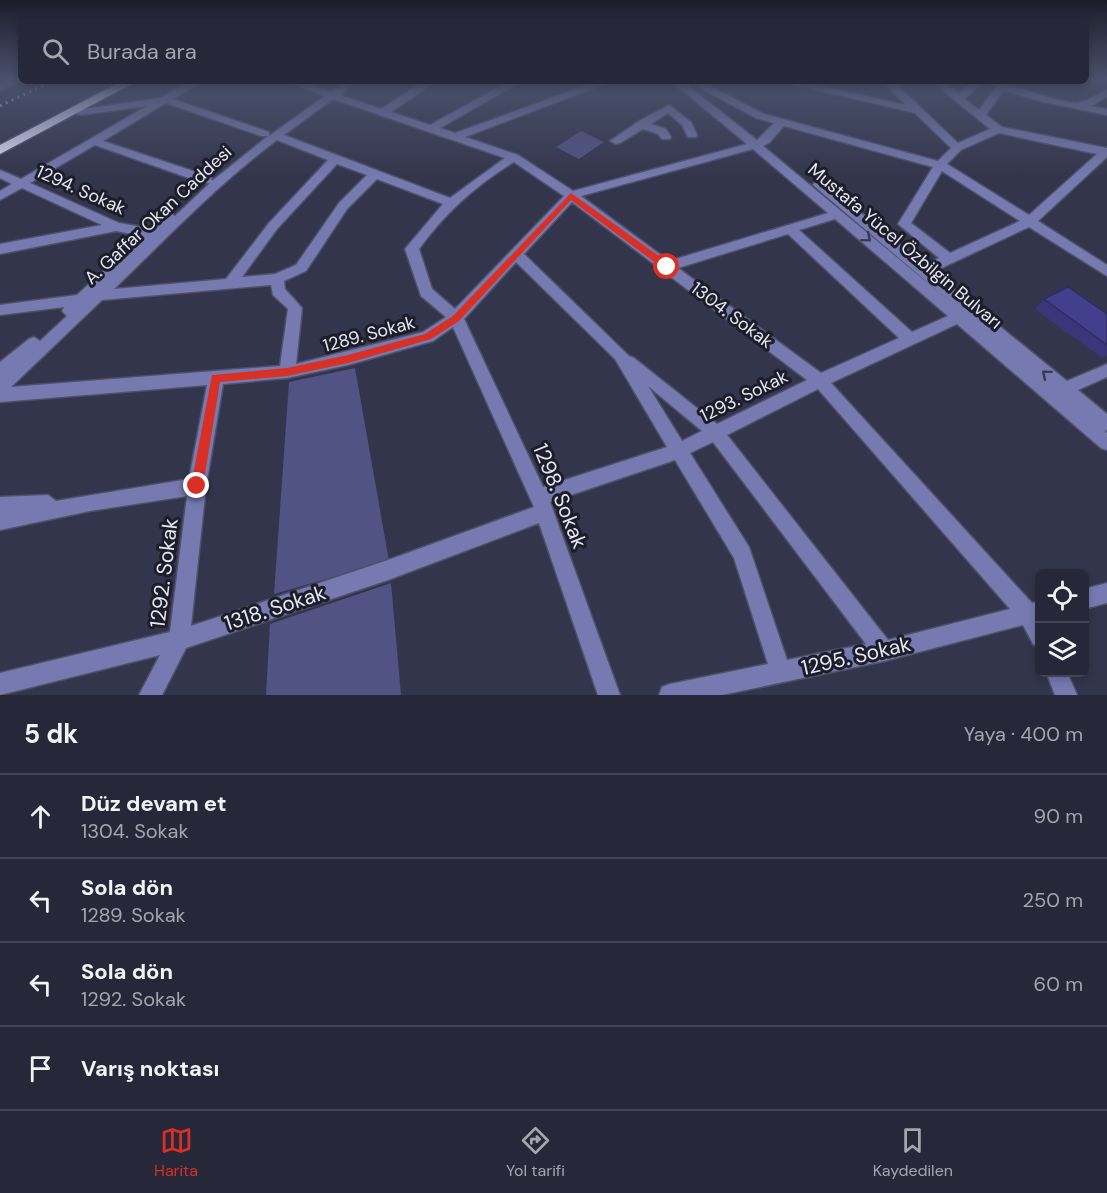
<!DOCTYPE html>
<html lang="tr">
<head>
<meta charset="utf-8">
<style>
  body { margin:0; font-family:"DM Sans",sans-serif; background:#2e3041; color:#f1f3f6 }
  .controls { position:absolute; right:18px; bottom:18px; display:grid; overflow:hidden; border-radius:9px; box-shadow:0 3px 9px #0003 }
  .controls button { width:54px; height:54px; display:grid; place-items:center; padding:0; border:0; border-bottom:2px solid #424453; background:#262839; color:#f1f3f6; font:30px sans-serif }
  .stop { position:absolute; width:18px; height:18px; margin:-14px; border:4px solid #d93025; border-radius:50%; background:#fff }
  .stop.end { background:#d93025; border-color:#fff; box-shadow:0 2px 6px #0008 }
  .list { margin:0; padding:0; list-style:none }
  h2 { display:flex; justify-content:space-between; align-items:center; height:78px; margin:0; padding:0 24px; font-size:26px }
  h2 small { font-size:20px; font-weight:400; color:#a4a6ae }
  .list li { display:grid; grid-template-columns:39px 1fr auto; gap:18px; align-items:center; box-sizing:border-box; height:84px; padding:0 24px; border-top:2px solid #424453 }
  .list b { display:block; font-size:22px; white-space:nowrap }
  .list p { margin:0; font-size:20px; white-space:nowrap; color:#a4a6ae }
  .list em { font-size:20px; font-style:normal; color:#a4a6ae }
  .icon { flex:none; width:33px; height:33px; fill:none; stroke:currentColor; stroke-width:2; stroke-linecap:round; stroke-linejoin:round }
  .map { position:relative; flex:none; width:1107px; height:695px; overflow:hidden }
  .search { position:absolute; background:#262839; box-shadow:0 3px 9px #0003; left:18px; right:18px; top:18px; height:66px; display:flex; align-items:center; gap:15px; box-sizing:border-box; padding:0 21px; border-radius:9px; color:#a4a6ae; font-size:22px }
  .sheet { height:414px; background:#262839 }
  nav { display:flex; justify-content:space-around; align-items:center; box-sizing:border-box; height:84px; border-top:2px solid #424453; background:#262839; font-size:16px; color:#a4a6ae }
  nav a { display:grid; justify-items:center; gap:3px }
  nav .on { color:#d93025 }
  .map>svg:first-child { display:block }
</style>
</head>
<body>
<div class="map">
<svg width="1107" height="695" viewBox="0 0 1107 695">
  <rect width="100%" height="100%" fill="#33354c"/>
  <g fill="#515384">
    <polygon points="581,131 604,142 579,159 556,147"/>
    <polygon points="355,368 389,561 274,594 289,382"/>
    <polygon points="391,583 401,695 266,695 270,624"/>
  </g>
  <g fill="none" stroke-linecap="round" stroke-linejoin="round">
    <g stroke="#4f5167" stroke-width="3">
      <g id="minor">
        <polygon points="9,80 21,81 0,91 0,84"/>
        <path d="M190,81H202L173,99L269,132V136L325,96L285,81H300L331,92L346,81H357L340,95L381,109L425,81H437L391,112L430,125L510,81H522L440,128L455,133L599,81H613L465,137L518,155L573,191L747,144L671,81H682L757,140L774,123L756,118L687,81H700L764,114L938,161L951,148L915,113L778,81H796L906,105L882,81H893L958,143L990,129L931,81H942L959,94L972,81H983L965,99L979,110L996,87L983,81C1009,81 1064,107 1081,102C1090,100 1098,93 1107,90V97L1091,106L1107,109V115L1043,102L1004,90L986,115L1002,127L1107,148V157L1038,221L1107,265V276L1029,227L933,272L1067,381L1107,364V377L1078,390L1107,414V431L1104,430L1107,433V450L1101,448L957,324L831,383L1032,603L1040,601V647L1033,644L1023,625L884,661L722,695H659L662,687L670,684L768,664L734,558L675,460L550,502L620,695H598L539,523L388,580L186,648L162,695H139L160,655L0,695V673L170,632L187,496L90,511L0,530V497L48,495L56,501L189,479L207,385L0,402V362L29,339L34,337L40,341L67,316L62,311L64,307L0,315V305L77,295L141,236L116,231L0,254V244L102,225L22,188L0,200V191L12,184L0,178V170L21,179L147,106L81,115L77,114V110L161,98ZM333,99L505,158L450,198L284,135ZM166,103L261,136H268L212,181L211,177L103,141ZM784,126L933,167L898,224L939,258L925,265L823,182H815L813,185L954,305L763,146L769,143ZM999,133L1097,154L1029,215L947,164L961,150ZM277,140L328,160L269,223L226,279L114,289C167,238 218,184 277,140ZM95,145L203,183H210L175,216L169,212L148,228L119,223L30,183ZM753,149L828,213L669,261L581,196ZM514,162L564,196L455,309L432,289L419,249C444,214 476,185 514,162ZM337,164L367,175L339,203L296,265L275,274L242,277L277,229ZM942,171L1020,221L950,253L911,223ZM377,179L443,204L405,249L421,296L446,317L423,332L296,364L302,308L285,289L284,281L306,271L347,209ZM572,202L807,380L717,424L634,358L629,356L524,254ZM835,219L948,316L912,332L799,230ZM788,234L899,338L821,373L678,268ZM516,262L615,359L667,447L543,487L464,319ZM271,285L273,295L288,309L280,366L11,387L102,300ZM453,327L534,507L388,560L191,626L206,486L223,384L287,378L348,365L433,341ZM648,386L702,431L682,441ZM818,389L1010,609L888,640L727,435ZM713,442L866,644L787,660L749,547L690,453Z"/>
        <polygon points="669,105 691,122 697,135 696,137 688,137 682,125 668,113 651,124 666,129 671,137 670,139 662,139 658,134 643,129 620,143 616,144 610,141 639,121"/>
        <polygon points="1107,583 1107,603 1084,609 1084,589"/>
        <polygon points="1046,672 1067,672 1077,695 1055,695"/>
      </g>
    </g>
    <g stroke="#4f5167" stroke-width="3">
      <polygon id="highway" points="122,81 137,81 0,154 0,145"/>
    </g>
    <use href="#minor" fill="#767ab0" fill-rule="evenodd"/>
    <use href="#highway" fill="#dee1fc" fill-rule="evenodd"/>
    <polyline stroke="#c6c8d9" stroke-width="3" stroke-dasharray="2 4.5" stroke-linecap="butt" points="0,106 52,81"/>
  </g>
  <polygon fill="#393779" points="1044,299 1107,314 1107,355 1102,358 1035,309"/>
  <polygon fill="#42408d" stroke="#2e2d63" stroke-width="1.5" points="1068,287 1107,314 1107,345 1044,299"/>
  <defs><path id="oneway-chevron" d="M-2-3.5L2.5 0L-2 3.5" fill="none" stroke-width="1.6" stroke-linecap="round" stroke-linejoin="round" transform="scale(1.5)"/></defs>
  <g stroke="#373951">
    <use href="#oneway-chevron" transform="translate(867 238) rotate(40)"/>
    <use href="#oneway-chevron" transform="translate(1046 374) rotate(-140)"/>
  </g>
  <linearGradient id="sky" x2="0" y2="1"><stop stop-color="#1c1d2a"/><stop offset="0.45" stop-color="#4a516c"/><stop offset="1" stop-color="#4a516c" stop-opacity="0"/></linearGradient>
  <rect width="1107" height="177" fill="url(#sky)"/>
  <polygon fill="#d93025" points="571,193 670,264 670,269 664,269 571,200 459,321 431,339 348,363 287,376 220,382 203,486 201,489 193,489 191,486 212,375 287,368 348,355 425,334 453,316"/>
  <g text-anchor="middle" dominant-baseline="central" stroke-width="6" stroke-linejoin="round" paint-order="stroke">
    <g font-size="18" fill="#e5e7f6" stroke="#1c1d28">
      <text transform="translate(81 190) rotate(24)">1294. Sokak</text>
      <text transform="translate(158 215) rotate(-43)">A. Gaffar Okan Caddesi</text>
      <text transform="translate(905 246) rotate(40)">Mustafa Yücel Özbilgin Bulvarı</text>
      <text transform="translate(732 315) rotate(37)">1304. Sokak</text>
      <text transform="translate(369 334) rotate(-15)">1289. Sokak</text>
      <text transform="translate(744 396) rotate(-26)">1293. Sokak</text>
    </g>
    <g font-size="21" fill="#e5e7f6" stroke="#1c1d28">
      <text transform="translate(560 496) rotate(68)">1298. Sokak</text>
      <text transform="translate(164 573) rotate(-83)">1292. Sokak</text>
      <text transform="translate(275 608) rotate(-18)">1318. Sokak</text>
      <text transform="translate(856 656) rotate(-13)">1295. Sokak</text>
    </g>
  </g>
</svg>
<div class="controls">
<button><svg class="icon" aria-label="locate" viewBox="0 0 24 24"><circle cx="12" cy="12" r="6"/><path d="M12 2v4M12 18v4M2 12h4M18 12h4"/></svg></button>
<button><svg class="icon" aria-label="layers" viewBox="0 0 24 24"><path d="M12 4l9 5-9 5-9-5zM3 14l9 5 9-5"/></svg></button>
</div>
<div class="stop" style="left:667px;top:267px"></div>
<div class="stop end" style="left:197px;top:486px"></div>
<div class="search"><svg class="icon" aria-label="search" viewBox="0 0 24 24"><circle cx="10" cy="10" r="6"/><path d="M15 15l6 6"/></svg>Burada ara</div>
</div>
<section class="sheet">
<h2>5 dk<small>Yaya · 400 m</small></h2>
<ul class="list">
<li><svg class="icon" aria-label="ahead" viewBox="0 0 24 24"><path d="M12 20V5M6 11l6-6 6 6"/></svg><div><b>Düz devam et</b><p>1304. Sokak</p></div><em>90 m</em></li>
<li><svg class="icon" aria-label="left" viewBox="0 0 24 24"><path d="M17 20v-9H6M10 6l-5 5 5 5"/></svg><div><b>Sola dön</b><p>1289. Sokak</p></div><em>250 m</em></li>
<li><svg class="icon" aria-label="left" viewBox="0 0 24 24"><path d="M17 20v-9H6M10 6l-5 5 5 5"/></svg><div><b>Sola dön</b><p>1292. Sokak</p></div><em>60 m</em></li>
<li><svg class="icon" aria-label="arrive" viewBox="0 0 24 24"><path d="M6 21V4h12l-3 4 3 4H6"/></svg><div><b>Varış noktası</b></div></li>
</ul>
</section>
<nav>
<a class="on"><svg class="icon" aria-label="map" viewBox="0 0 24 24"><path d="M3 6l6-2 6 2 6-2v14l-6 2-6-2-6 2zM9 4v14M15 6v14"/></svg>Harita</a>
<a><svg class="icon" aria-label="directions" viewBox="0 0 24 24"><path d="M12 3l9 9-9 9-9-9zM9 14v-3h6M13 9l2 2-2 2"/></svg>Yol tarifi</a>
<a><svg class="icon" aria-label="saved" viewBox="0 0 24 24"><path d="M7 4h10v16l-5-4-5 4z"/></svg>Kaydedilen</a>
</nav>
</body>
</html>
